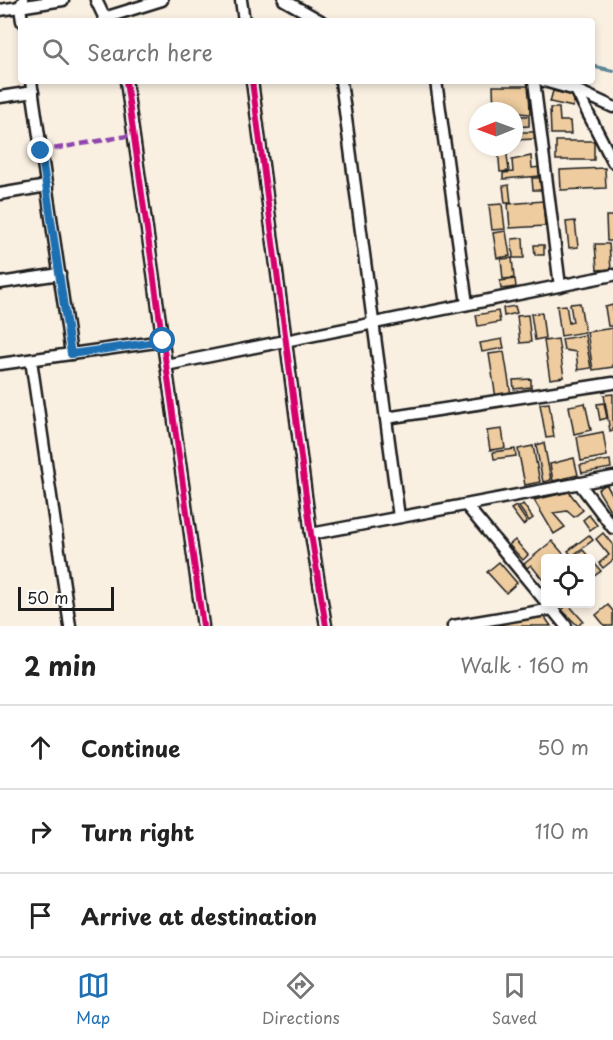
<!DOCTYPE html>
<html lang="en">
<head>
<meta charset="utf-8">
<style>
  body { margin:0; font-family:"Playpen Sans",sans-serif; background:#f2f2f2; color:#222 }
  .controls { position:absolute; right:18px; bottom:18px; display:grid; overflow:hidden; border-radius:6px; box-shadow:0 3px 9px #0003 }
  .controls button { width:54px; height:54px; display:grid; place-items:center; padding:0; border:0; border-bottom:2px solid #e0e0e0; background:#fff; color:#222; font:30px sans-serif }
  .compass { position:absolute; left:469px; top:102px; width:54px; height:54px; border-radius:50%; background:#fff; box-shadow:0 3px 9px #0003; rotate:269deg }
  .scale { position:absolute; left:18px; bottom:15px; width:96px; box-sizing:border-box; padding-left:6px; border:3px solid #1c1c1c; border-top:0; font-size:16px; line-height:21px; white-space:nowrap; color:#1c1c1c; -webkit-text-stroke:4px #fff; paint-order:stroke }
  .stop { position:absolute; width:18px; height:18px; margin:-14px; border:4px solid #1f6fb2; border-radius:50%; background:#fff }
  .stop.end { background:#1f6fb2; border-color:#fff; box-shadow:0 2px 6px #0008 }
  .list { margin:0; padding:0; list-style:none }
  h2 { display:flex; justify-content:space-between; align-items:center; height:78px; margin:0; padding:0 24px; font-size:26px }
  h2 small { font-size:20px; font-weight:400; color:#767676 }
  .list li { display:grid; grid-template-columns:39px 1fr auto; gap:18px; align-items:center; box-sizing:border-box; height:84px; padding:0 24px; border-top:2px solid #e0e0e0 }
  .list b { display:block; font-size:22px; white-space:nowrap }
  .list em { font-size:20px; font-style:normal; color:#767676 }
  .icon { flex:none; width:33px; height:33px; fill:none; stroke:currentColor; stroke-width:2; stroke-linecap:round; stroke-linejoin:round }
  .map { position:relative; flex:none; width:613px; height:626px; overflow:hidden }
  .search { position:absolute; background:#fff; box-shadow:0 3px 9px #0003; left:18px; right:18px; top:18px; height:66px; display:flex; align-items:center; gap:15px; box-sizing:border-box; padding:0 21px; border-radius:6px; color:#767676; font-size:22px }
  .sheet { height:330px; background:#fff }
  nav { display:flex; justify-content:space-around; align-items:center; box-sizing:border-box; height:84px; border-top:2px solid #e0e0e0; background:#fff; font-size:16px; color:#767676 }
  nav a { display:grid; justify-items:center; gap:3px }
  nav .on { color:#1f6fb2 }
  .map>svg:first-child { display:block }
</style>
</head>
<body>
<div class="map">
<svg width="613" height="626" viewBox="0 0 613 626">
  <rect width="100%" height="100%" fill="#faf0e2"/>
  <filter id="ink" filterUnits="userSpaceOnUse"><feTurbulence type="fractalNoise" baseFrequency=".0167" numOctaves="2"/><feDisplacementMap in="SourceGraphic" scale="12" xChannelSelector="R" yChannelSelector="G"/><feConvolveMatrix kernelMatrix="1 2 1 2 8 2 1 2 1" color-interpolation-filters="sRGB"/></filter>
  <g filter="url(#ink)">
    <g fill="none" stroke-linecap="round" stroke-linejoin="round">
      <polyline stroke="#5c8696" stroke-width="4" points="592,66 613,71"/>
    </g>
    <g fill="#eecc9f" stroke="#1c1c1c" stroke-width="1.5">
      <polygon points="493,86 529,86 530,114 494,111"/>
      <polygon points="553,91 575,96 573,107 550,102"/>
      <polygon points="550,108 559,108 560,121 570,121 571,134 551,134"/>
      <polygon points="514,116 529,116 529,126 514,127"/>
      <polygon points="514,132 535,132 535,139 514,140"/>
      <rect x="556" y="141" width="38" height="19"/>
      <polygon points="498,147 506,147 509,171 500,172"/>
      <polygon points="531,156 532,168 541,167 541,176 503,179 503,173 513,172 512,160"/>
      <polygon points="605,168 606,188 561,190 560,170"/>
      <polygon points="532,178 540,178 541,190 533,190"/>
      <polygon points="509,185 511,203 505,203 503,186"/>
      <polygon points="543,201 545,226 510,228 508,204"/>
      <polygon points="502,204 505,229 492,230 489,205"/>
      <polygon points="606,216 613,216 613,241 607,241"/>
      <polygon points="575,221 578,247 569,248 566,222"/>
      <polygon points="506,231 510,256 497,258 493,233"/>
      <polygon points="523,238 524,258 513,258 512,239"/>
      <polygon points="595,244 609,244 611,269 597,270"/>
      <polygon points="534,245 544,245 544,255 535,255"/>
      <polygon points="512,258 514,278 503,279 501,259"/>
      <polygon points="515,279 516,287 501,289 500,281"/>
      <polygon points="580,303 585,332 561,336 557,306 566,305 569,323 573,322 570,304"/>
      <polygon points="613,305 613,326 608,326 605,307"/>
      <polygon points="515,306 517,313 504,316 503,308"/>
      <polygon points="498,311 500,322 478,326 476,315"/>
      <polygon points="542,313 545,338 535,340 531,314"/>
      <polygon points="528,315 531,342 520,343 517,316"/>
      <polygon points="613,328 613,367 593,370 587,332"/>
      <polygon points="585,335 591,368 578,370 576,352 564,350 562,339"/>
      <polygon points="502,339 504,348 482,352 480,343"/>
      <polygon points="558,339 564,377 550,379 544,341"/>
      <polygon points="504,352 511,395 496,398 489,354"/>
      <polygon points="531,379 531,387 514,389 513,380"/>
      <polygon points="613,394 613,430 610,431 604,395"/>
      <polygon points="549,403 554,437 546,438 540,404"/>
      <polygon points="585,403 591,430 574,434 569,406"/>
      <polygon points="604,403 607,418 600,420 597,404"/>
      <polygon points="502,429 505,448 490,450 487,431"/>
      <polygon points="603,432 607,456 581,461 577,437"/>
      <polygon points="544,443 551,480 543,482 536,445"/>
      <polygon points="533,446 540,482 525,485 518,449"/>
      <polygon points="515,449 516,456 494,459 493,452"/>
      <polygon points="574,458 578,475 553,481 550,464"/>
      <polygon points="610,460 611,468 582,473 580,465"/>
      <polygon points="606,484 613,496 613,515 598,490"/>
      <polygon points="569,492 583,510 574,517 567,511 553,513 565,527 554,534 534,500"/>
      <polygon points="523,504 533,518 529,521 519,507"/>
      <polygon points="516,506 527,522 523,525 511,509"/>
      <polygon points="589,515 597,525 590,530 583,520"/>
      <polygon points="603,533 613,545 613,560 603,568 599,563 609,555 596,539"/>
      <polygon points="589,535 593,540 572,556 568,551"/>
      <polygon points="515,540 528,555 523,560 509,545"/>
      <polygon points="552,541 567,558 546,558 546,576 542,579 531,565 527,568 524,564"/>
      <polygon points="583,550 601,571 590,579 590,558 573,558"/>
      <polygon points="499,562 517,583 506,593 487,572"/>
      <polygon points="568,604 583,621 578,626 562,610"/>
      <polygon points="608,605 613,611 613,626 605,626 596,615"/>
      <polygon points="542,613 551,626 494,626"/>
    </g>
    <g fill="none" stroke-linecap="round" stroke-linejoin="round">
      <g stroke="#1c1c1c" stroke-width="15">
        <g id="minor">
          <polyline points="96,0 106,21"/>
          <polyline points="241,0 244,21"/>
          <polyline points="284,0 321,21"/>
          <polyline points="0,10 63,0"/>
          <polyline points="104,18 162,0"/>
          <polyline points="22,21 20,7 23,1"/>
          <polyline points="31,81 71,354"/>
          <polyline points="126,81 203,626"/>
          <polyline points="252,81 311,534 326,626"/>
          <polyline points="341,81 399,517"/>
          <polyline points="436,81 467,304"/>
          <polyline points="534,81 560,286"/>
          <polyline points="544,81 576,90 613,107"/>
          <polyline points="576,90 613,162"/>
          <polyline points="0,97 33,92"/>
          <polyline points="0,194 47,186"/>
          <polyline points="0,283 60,274"/>
          <polyline points="31,360 70,626"/>
          <polyline points="0,364 163,341"/>
          <polyline points="166,365 613,275"/>
          <polyline points="386,418 613,383"/>
          <polyline points="579,483 613,528"/>
          <polyline points="466,505 546,602"/>
          <polyline points="311,534 613,477"/>
          <polyline points="549,605 566,626"/>
          <polyline points="453,626 552,609"/>
        </g>
      </g>
      <use href="#minor" stroke="#fff" stroke-width="10"/>
      <polyline stroke="#8e44ad" stroke-width="4.5" stroke-dasharray="9 4.5" stroke-linecap="butt" points="41,151 133,135"/>
      <g stroke="#fff" stroke-width="10">
        <g id="cycleway">
          <polyline points="126,81 203,626"/>
          <polyline points="252,81 311,534 326,626"/>
        </g>
      </g>
      <use href="#cycleway" stroke="#d6006c" stroke-width="6"/>
    </g>
  </g>
  <g fill="none" stroke-linecap="round" stroke-linejoin="round" filter="url(#ink)">
    <polyline stroke="#1f6fb2" stroke-width="8" points="41,151 71,354 163,341"/>
  </g>
</svg>
<div class="controls">
<button><svg class="icon" aria-label="locate" viewBox="0 0 24 24"><circle cx="12" cy="12" r="6"/><path d="M12 2v4M12 18v4M2 12h4M18 12h4"/></svg></button>
</div>
<svg class="compass" viewBox="-18 -18 36 36"><path d="M0-13l5 13h-10z" fill="#e53935"/><path d="M0 13l5-13h-10z" fill="#767676"/></svg>
<div class="scale">50 m</div>
<div class="stop" style="left:163px;top:341px"></div>
<div class="stop end" style="left:41px;top:151px"></div>
<div class="search"><svg class="icon" aria-label="search" viewBox="0 0 24 24"><circle cx="10" cy="10" r="6"/><path d="M15 15l6 6"/></svg>Search here</div>
</div>
<section class="sheet">
<h2>2 min<small>Walk · 160 m</small></h2>
<ul class="list">
<li><svg class="icon" aria-label="ahead" viewBox="0 0 24 24"><path d="M12 20V5M6 11l6-6 6 6"/></svg><div><b>Continue</b></div><em>50 m</em></li>
<li><svg class="icon" aria-label="right" viewBox="0 0 24 24"><path d="M7 20v-9h11M14 6l5 5-5 5"/></svg><div><b>Turn right</b></div><em>110 m</em></li>
<li><svg class="icon" aria-label="arrive" viewBox="0 0 24 24"><path d="M6 21V4h12l-3 4 3 4H6"/></svg><div><b>Arrive at destination</b></div></li>
</ul>
</section>
<nav>
<a class="on"><svg class="icon" aria-label="map" viewBox="0 0 24 24"><path d="M3 6l6-2 6 2 6-2v14l-6 2-6-2-6 2zM9 4v14M15 6v14"/></svg>Map</a>
<a><svg class="icon" aria-label="directions" viewBox="0 0 24 24"><path d="M12 3l9 9-9 9-9-9zM9 14v-3h6M13 9l2 2-2 2"/></svg>Directions</a>
<a><svg class="icon" aria-label="saved" viewBox="0 0 24 24"><path d="M7 4h10v16l-5-4-5 4z"/></svg>Saved</a>
</nav>
</body>
</html>
